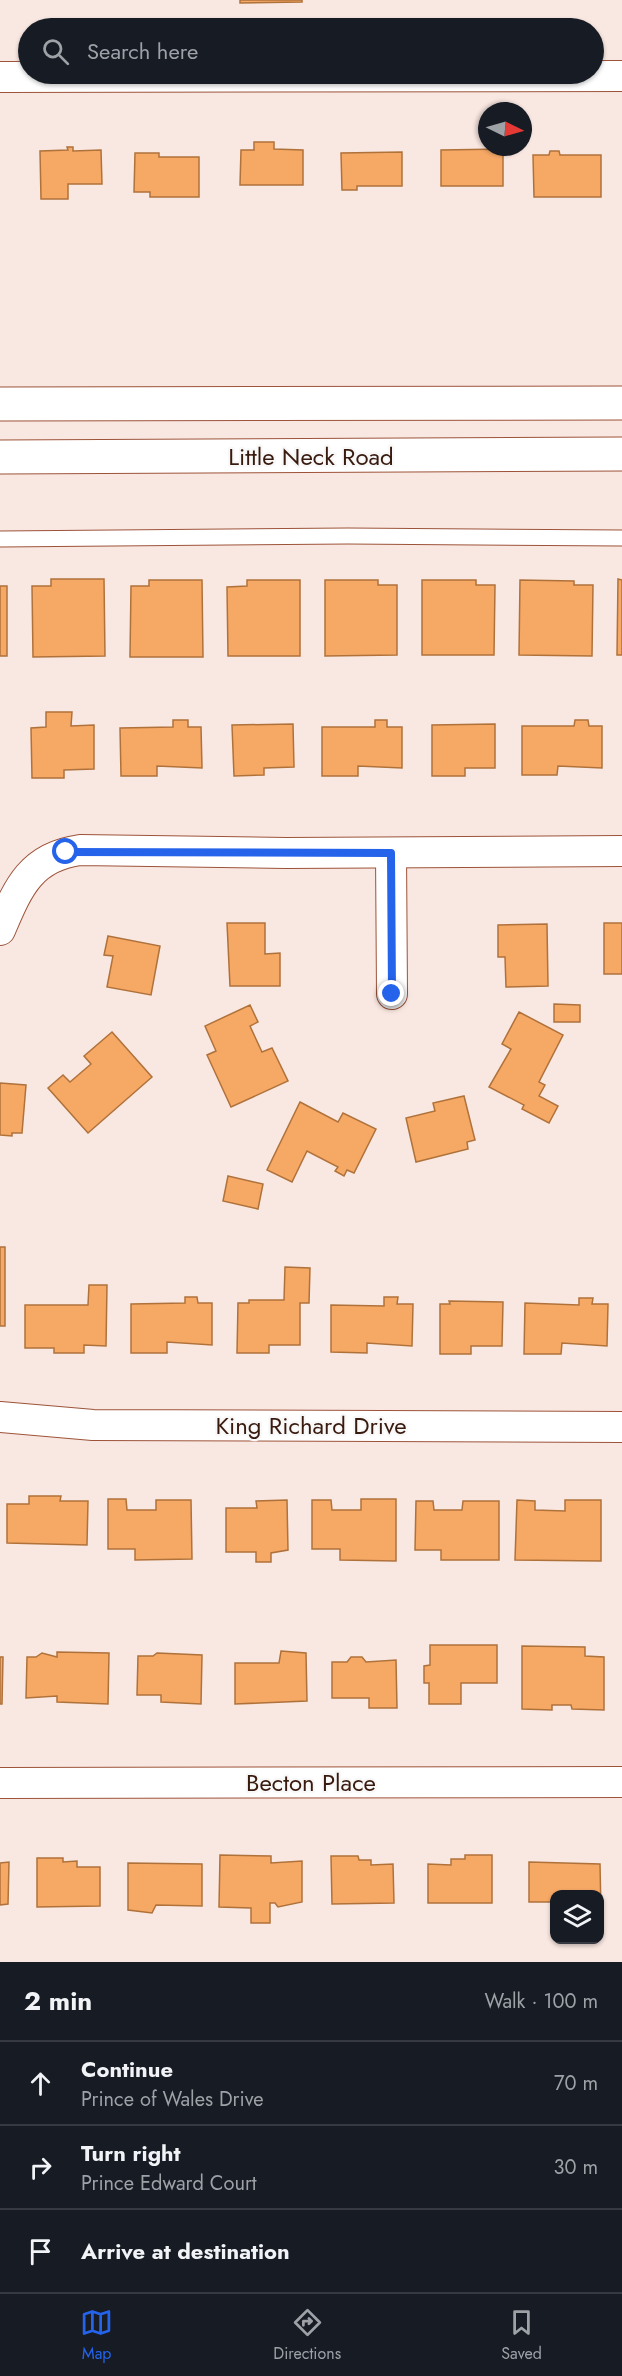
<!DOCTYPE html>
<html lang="en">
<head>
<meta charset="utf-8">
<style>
  body { margin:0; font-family:Jost,sans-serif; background:#242831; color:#f1f3f6 }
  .controls { position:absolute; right:18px; bottom:18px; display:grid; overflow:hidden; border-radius:12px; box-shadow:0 2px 4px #0004 }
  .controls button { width:54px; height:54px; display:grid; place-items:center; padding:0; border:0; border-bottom:2px solid #363941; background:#171b24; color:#f1f3f6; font:30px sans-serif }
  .compass { position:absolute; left:478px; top:102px; width:54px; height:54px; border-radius:50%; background:#171b24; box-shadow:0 2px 4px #0004; rotate:95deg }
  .stop { position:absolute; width:18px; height:18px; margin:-14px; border:4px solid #2563eb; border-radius:50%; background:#fff }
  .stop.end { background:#2563eb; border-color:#fff; box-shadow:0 2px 6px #0008 }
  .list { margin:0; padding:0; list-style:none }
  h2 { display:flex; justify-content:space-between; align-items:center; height:78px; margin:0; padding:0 24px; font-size:26px }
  h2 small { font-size:20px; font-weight:400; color:#9ea1a6 }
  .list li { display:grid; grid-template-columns:39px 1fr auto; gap:18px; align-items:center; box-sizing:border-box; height:84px; padding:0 24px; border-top:2px solid #363941 }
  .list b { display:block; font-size:22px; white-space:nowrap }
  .list p { margin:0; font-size:20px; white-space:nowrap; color:#9ea1a6 }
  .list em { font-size:20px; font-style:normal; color:#9ea1a6 }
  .icon { flex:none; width:33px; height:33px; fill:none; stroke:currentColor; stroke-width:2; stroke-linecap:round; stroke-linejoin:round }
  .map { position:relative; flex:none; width:622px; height:1962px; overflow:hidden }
  .search { position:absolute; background:#171b24; box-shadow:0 2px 4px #0004; left:18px; right:18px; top:18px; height:66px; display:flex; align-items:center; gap:15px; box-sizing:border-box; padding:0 21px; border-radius:33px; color:#9ea1a6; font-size:22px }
  .sheet { height:330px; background:#171b24 }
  nav { display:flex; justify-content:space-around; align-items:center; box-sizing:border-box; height:84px; border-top:2px solid #363941; background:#171b24; font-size:16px; color:#9ea1a6 }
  nav a { display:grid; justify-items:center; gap:3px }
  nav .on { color:#2563eb }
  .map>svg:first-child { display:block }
</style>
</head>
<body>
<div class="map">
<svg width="622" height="1962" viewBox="0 0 622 1962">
  <rect width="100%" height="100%" fill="#f9e7e1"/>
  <g fill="#f6a865" stroke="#b0723b" stroke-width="1.5">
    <polygon points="240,0 302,0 302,2 240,3"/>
    <polygon points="254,142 274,142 274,149 303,150 303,185 240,185 241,150 254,150"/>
    <polygon points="67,147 73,147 73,151 101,150 102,184 68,184 68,199 41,199 40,151 68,150"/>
    <polygon points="503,149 503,186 441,186 441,150"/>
    <polygon points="550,151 559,151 560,155 601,155 601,197 534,197 533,155 549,155"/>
    <polygon points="402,152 402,186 357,186 357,190 342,190 341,153"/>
    <polygon points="135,153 159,153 159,157 199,157 199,197 150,197 150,192 134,192"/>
    <polygon points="51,579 104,579 105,656 33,657 32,586 51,586"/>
    <polygon points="618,579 622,580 622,655 617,655"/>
    <polygon points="149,580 202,580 203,657 130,657 131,586 149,586"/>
    <polygon points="247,580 300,580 300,656 228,656 227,587 247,586"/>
    <polygon points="325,580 378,580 378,585 397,585 397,655 325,656"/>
    <polygon points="422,580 476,580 476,585 495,585 494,655 422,655"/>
    <polygon points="520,580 574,581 574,585 593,585 592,656 519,655"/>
    <rect x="0" y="586" width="7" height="70"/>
    <polygon points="46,712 72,712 71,726 94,725 94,769 64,770 64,778 32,778 31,728 46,727"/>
    <polygon points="173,720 188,720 188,727 201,727 202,768 157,766 157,776 121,776 120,728 173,727"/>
    <polygon points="375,720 387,720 387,727 402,727 402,768 358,766 358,776 322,776 322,727 375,727"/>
    <polygon points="575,720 588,720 589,726 602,726 602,768 558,766 557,775 522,775 522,726 574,726"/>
    <polygon points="293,724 294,767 264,768 264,775 234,776 232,725"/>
    <polygon points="495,724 495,768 465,768 465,776 432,776 432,725"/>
    <polygon points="227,923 265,923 265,954 280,953 280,986 230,986"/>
    <rect x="604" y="923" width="18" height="51"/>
    <polygon points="547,924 548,986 506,987 505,957 498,957 498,925"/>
    <polygon points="108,936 160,946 151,995 107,987 113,956 104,955"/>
    <polygon points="554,1004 580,1005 580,1022 554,1022"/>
    <polygon points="250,1005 258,1022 250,1026 262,1052 272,1048 288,1081 231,1107 207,1055 216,1051 205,1026"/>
    <polygon points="519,1012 563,1035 539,1082 545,1085 539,1096 558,1106 549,1123 522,1109 524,1105 489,1087 511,1049 502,1044"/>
    <polygon points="112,1032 152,1077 88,1133 48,1088 63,1075 70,1082 91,1064 84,1056"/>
    <polygon points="0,1083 26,1085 22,1133 12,1133 12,1136 0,1135"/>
    <polygon points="464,1096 475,1140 467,1142 468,1149 416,1162 406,1118 435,1111 433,1103"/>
    <polygon points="300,1102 338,1122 343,1113 376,1129 354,1173 347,1170 344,1176 335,1171 338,1167 307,1151 292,1182 267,1170"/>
    <polygon points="228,1176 263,1184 258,1209 223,1201"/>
    <rect x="0" y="1247" width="5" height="79"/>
    <polygon points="285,1267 310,1268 309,1303 300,1303 300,1345 269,1345 269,1353 237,1353 238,1303 249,1303 249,1300 284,1300"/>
    <polygon points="89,1285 107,1285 106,1346 84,1345 84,1353 54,1353 54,1348 25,1348 25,1305 88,1305"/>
    <polygon points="185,1297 197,1297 198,1303 212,1303 212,1345 167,1342 167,1353 131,1353 131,1304 185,1303"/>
    <polygon points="384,1297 398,1297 397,1304 413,1304 412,1346 367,1343 367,1353 331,1352 331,1305 384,1306"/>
    <polygon points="579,1298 593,1298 592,1304 608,1304 607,1346 562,1343 561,1354 524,1354 525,1303 579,1305"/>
    <polygon points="449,1301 503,1302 502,1346 471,1346 471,1354 440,1354 440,1304 450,1304"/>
    <polygon points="29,1496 61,1496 60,1501 88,1501 87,1545 7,1543 7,1504 29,1504"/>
    <polygon points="108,1499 126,1499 127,1510 156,1510 156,1500 191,1500 192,1559 135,1560 135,1549 108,1549"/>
    <polygon points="361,1499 396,1499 396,1561 340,1560 340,1549 312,1549 312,1500 331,1500 332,1510 361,1510"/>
    <polygon points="287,1500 288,1550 271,1553 271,1562 256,1562 256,1552 226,1552 226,1508 257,1508 256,1501"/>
    <polygon points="517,1500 535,1501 535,1510 565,1511 565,1500 601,1500 601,1561 515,1560"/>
    <polygon points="416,1501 433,1501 434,1510 462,1510 463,1501 499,1501 499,1560 441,1560 441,1550 415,1550"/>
    <polygon points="430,1645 497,1645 497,1683 461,1683 461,1704 429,1704 429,1683 424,1683 424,1666 430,1665"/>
    <polygon points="522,1646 585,1647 585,1656 604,1657 604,1710 572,1709 571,1705 552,1705 552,1710 522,1709"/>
    <polygon points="281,1651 306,1653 307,1701 235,1704 235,1663 279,1663"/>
    <polygon points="57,1652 109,1653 108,1704 57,1702 57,1696 26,1698 27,1657 36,1657 42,1653 57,1657"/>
    <polygon points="157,1653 202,1655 201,1704 161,1702 161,1695 137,1695 138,1656 153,1656"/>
    <polygon points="0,1657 3,1657 2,1704 0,1704"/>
    <polygon points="351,1657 362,1657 366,1662 396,1660 397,1708 369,1708 369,1698 332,1698 332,1662 347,1662"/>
    <polygon points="220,1855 271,1856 271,1863 302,1861 302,1902 278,1907 275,1903 270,1903 270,1923 251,1923 251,1908 219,1907"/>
    <polygon points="465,1855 492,1855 492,1903 428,1903 428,1864 451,1865 451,1859 465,1859"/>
    <polygon points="331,1856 358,1856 359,1860 371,1860 371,1865 393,1864 394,1903 332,1904"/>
    <polygon points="37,1858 63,1858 63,1862 77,1861 77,1867 100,1867 100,1906 37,1907"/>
    <polygon points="9,1862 8,1904 0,1905 0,1863"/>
    <polygon points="529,1862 600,1864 601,1912 600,1894 554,1894 554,1902 529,1902"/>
    <polygon points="128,1863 202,1864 202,1906 156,1905 152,1913 128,1910"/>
  </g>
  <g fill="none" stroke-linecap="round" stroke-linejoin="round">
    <g stroke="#9d5339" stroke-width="17">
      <polyline id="service" points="0,539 348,536 622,538"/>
    </g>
    <g stroke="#9d5339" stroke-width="32">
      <g id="minor">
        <polyline points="0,77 622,76"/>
        <polyline points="391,853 392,994"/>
        <path d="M0,930C18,888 30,857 80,850L286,853L622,851"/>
        <polyline points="0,1417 93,1425 622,1427"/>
        <polyline points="0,1783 622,1782"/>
      </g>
    </g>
    <g stroke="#9d5339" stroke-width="35">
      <g id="tertiary">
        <polyline points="0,404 622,403"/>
        <polyline points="0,457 622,454"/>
      </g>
    </g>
    <use href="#service" stroke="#fff" stroke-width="15"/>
    <use href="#minor" stroke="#fff" stroke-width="30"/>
    <use href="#tertiary" stroke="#fff" stroke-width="33"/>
  </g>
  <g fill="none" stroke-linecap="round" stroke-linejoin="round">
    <polyline stroke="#2563eb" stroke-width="8" points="66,852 391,853 392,994"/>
  </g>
  <g text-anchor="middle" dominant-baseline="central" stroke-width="4.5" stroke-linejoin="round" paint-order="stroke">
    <g font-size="24" fill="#391a0f" stroke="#f8f8f8">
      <text x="311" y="456">Little Neck Road</text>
      <text x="311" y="1425">King Richard Drive</text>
      <text x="311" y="1782">Becton Place</text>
    </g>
  </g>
</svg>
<div class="controls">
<button><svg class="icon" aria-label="layers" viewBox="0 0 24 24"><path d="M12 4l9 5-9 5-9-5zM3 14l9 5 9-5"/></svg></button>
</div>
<svg class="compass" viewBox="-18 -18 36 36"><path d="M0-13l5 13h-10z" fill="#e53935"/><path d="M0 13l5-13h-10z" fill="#9ea1a6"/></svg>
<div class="stop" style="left:66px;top:852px"></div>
<div class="stop end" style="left:392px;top:994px"></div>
<div class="search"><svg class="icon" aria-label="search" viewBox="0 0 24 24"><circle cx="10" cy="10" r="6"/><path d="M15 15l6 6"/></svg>Search here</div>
</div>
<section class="sheet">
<h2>2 min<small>Walk · 100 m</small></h2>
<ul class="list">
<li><svg class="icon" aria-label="ahead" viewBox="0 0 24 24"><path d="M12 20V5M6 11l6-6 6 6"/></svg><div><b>Continue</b><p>Prince of Wales Drive</p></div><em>70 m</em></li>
<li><svg class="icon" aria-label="right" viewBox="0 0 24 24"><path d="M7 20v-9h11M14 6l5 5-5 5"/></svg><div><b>Turn right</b><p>Prince Edward Court</p></div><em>30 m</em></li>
<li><svg class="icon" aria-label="arrive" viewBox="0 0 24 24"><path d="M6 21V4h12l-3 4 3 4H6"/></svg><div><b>Arrive at destination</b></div></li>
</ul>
</section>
<nav>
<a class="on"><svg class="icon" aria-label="map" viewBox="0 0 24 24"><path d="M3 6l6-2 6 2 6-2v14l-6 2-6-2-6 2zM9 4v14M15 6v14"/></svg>Map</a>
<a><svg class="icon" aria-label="directions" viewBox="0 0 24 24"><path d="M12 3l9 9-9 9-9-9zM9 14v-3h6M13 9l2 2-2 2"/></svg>Directions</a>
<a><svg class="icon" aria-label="saved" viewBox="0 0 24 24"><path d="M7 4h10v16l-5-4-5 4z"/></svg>Saved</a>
</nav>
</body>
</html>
